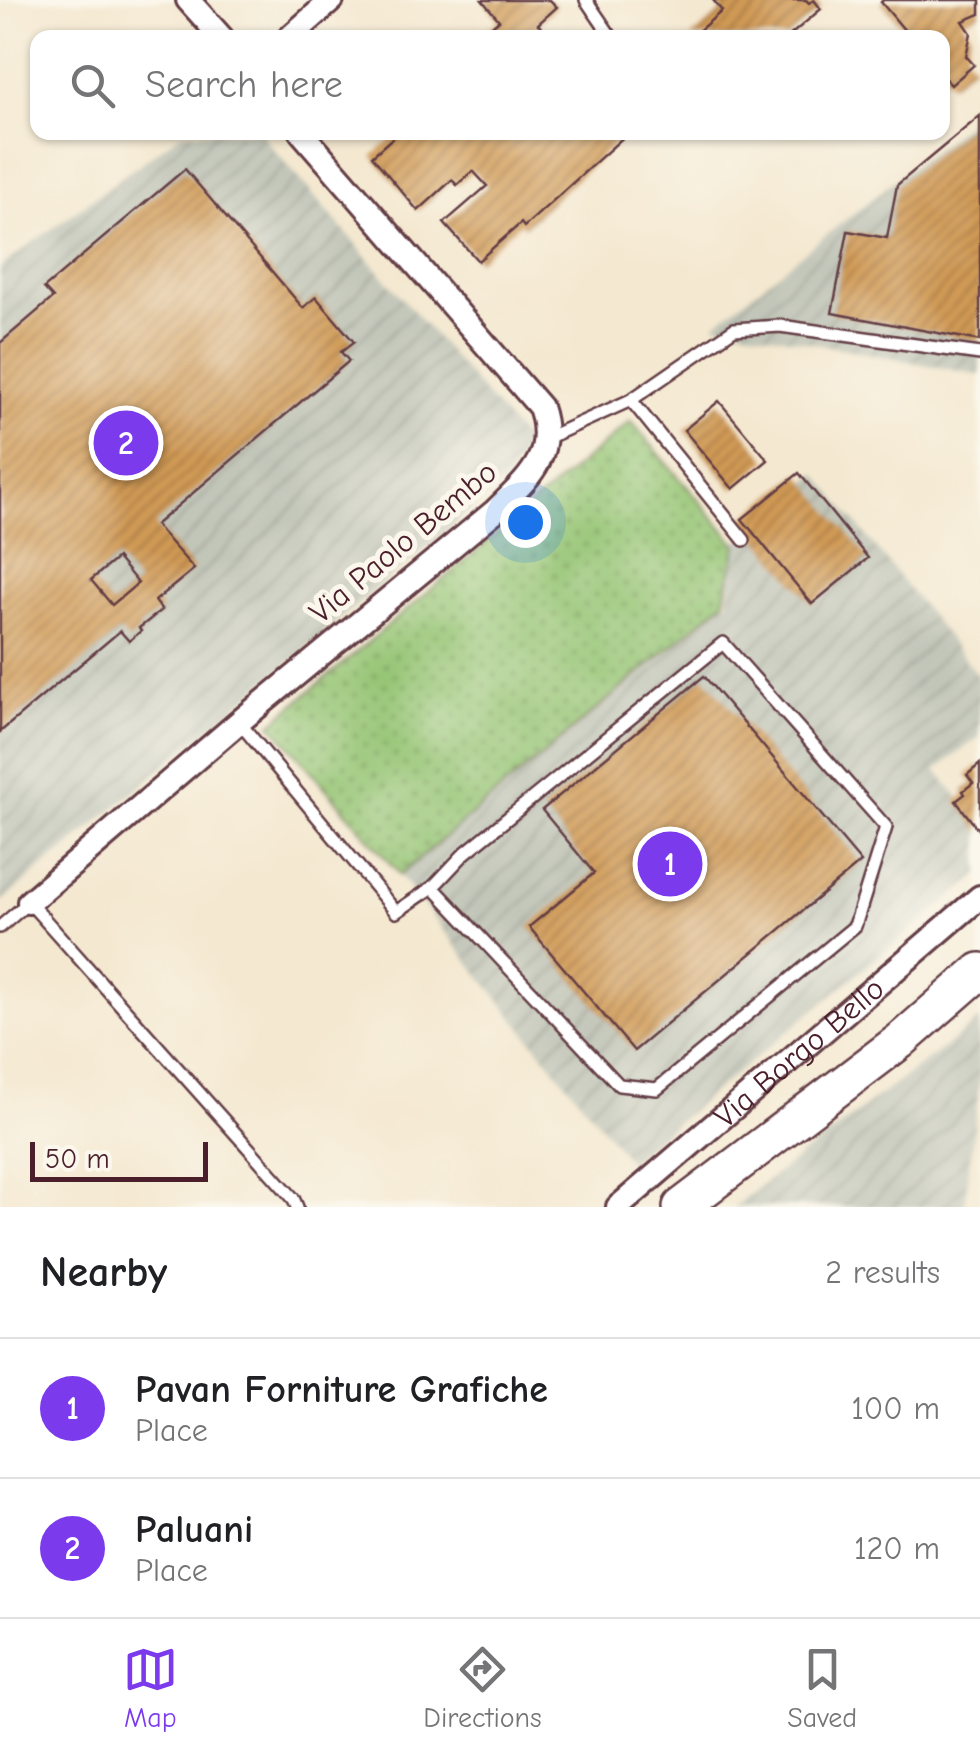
<!DOCTYPE html>
<html lang="en">
<head>
<meta charset="utf-8">
<style>
  body { margin:0; font-family:"Comic Neue",sans-serif; background:#f2f2f2; color:#202124 }
  .scale { position:absolute; left:30px; bottom:25px; width:178px; box-sizing:border-box; padding-left:10px; border:5px solid #4a1f2b; border-top:0; font-size:28px; line-height:35px; white-space:nowrap; color:#4a1f2b; -webkit-text-stroke:8px #fbf7ec; paint-order:stroke }
  .you { position:absolute; left:525px; top:522px; width:35px; height:35px; margin:-25px; border:8px solid #fff; border-radius:50%; background:#1a73e8; box-shadow:0 0 0 15px #1a73e833 }
  .badge { display:grid; place-items:center; width:65px; height:65px; border-radius:50%; background:#7c3aed; color:#fff; font-size:32px; font-weight:700 }
  .pin { position:absolute; translate:-50% -50%; border:5px solid #fff; box-shadow:0 2px 10px #0006 }
  .list { margin:0; padding:0; list-style:none }
  h2 { display:flex; justify-content:space-between; align-items:center; height:130px; margin:0; padding:0 40px; font-size:42px }
  h2 small { font-size:32px; font-weight:400; color:#757577 }
  .list li { display:grid; grid-template-columns:65px 1fr auto; gap:30px; align-items:center; box-sizing:border-box; height:140px; padding:0 40px; border-top:2px solid #e0e0e0 }
  .list b { display:block; font-size:38px; white-space:nowrap }
  .list p { margin:0; font-size:32px; white-space:nowrap; color:#757577 }
  .list em { font-size:32px; font-style:normal; color:#757577 }
  .icon { flex:none; width:55px; height:55px; fill:none; stroke:currentColor; stroke-width:2; stroke-linecap:round; stroke-linejoin:round }
  .map { position:relative; flex:none; width:980px; height:1207px; overflow:hidden }
  .search { position:absolute; background:#fff; box-shadow:0 2px 8px #0004; left:30px; right:30px; top:30px; height:110px; display:flex; align-items:center; gap:25px; box-sizing:border-box; padding:0 35px; border-radius:20px; color:#757577; font-size:38px }
  .sheet { height:410px; background:#fff }
  nav { display:flex; justify-content:space-around; align-items:center; box-sizing:border-box; height:140px; border-top:2px solid #e0e0e0; background:#fff; font-size:28px; color:#757577 }
  nav a { display:grid; justify-items:center; gap:5px }
  nav .on { color:#7c3aed }
  .map>svg:first-child { display:block }
</style>
</head>
<body>
<div class="map">
<svg width="980" height="1207" viewBox="0 0 980 1207">
  <defs>
    <pattern id="industrial-furrows" width="10" height="10" patternUnits="userSpaceOnUse" patternTransform="scale(2.5)"><rect width="10" height="10" fill="#c2c6b9"/><path d="M-1 1l2-2M0 10L10 0M9 11l2-2" fill="none" stroke="#a8aa9f"/></pattern>
    <pattern id="park-dots" width="8" height="8" patternUnits="userSpaceOnUse" patternTransform="scale(2.5)"><rect width="8" height="8" fill="#95c574"/><path d="M2 2h.1M6 6h.1" fill="none" stroke="#7c9f5f" stroke-width="1.8" stroke-linecap="round"/></pattern>
    <pattern id="building-hatch" width="6" height="6" patternUnits="userSpaceOnUse" patternTransform="scale(2.5)"><rect width="6" height="6" fill="#d09a55"/><path d="M-1 1l2-2M0 6l6-6M5 7l2-2" fill="none" stroke="#ab7d47"/></pattern>
  </defs>
  <rect width="100%" height="100%" fill="#fbf7ec"/>
  <filter id="ink" filterUnits="userSpaceOnUse"><feTurbulence type="fractalNoise" baseFrequency=".01" numOctaves="2"/><feDisplacementMap in="SourceGraphic" scale="20" xChannelSelector="R" yChannelSelector="G"/><feConvolveMatrix kernelMatrix="1 2 1 2 8 2 1 2 1" color-interpolation-filters="sRGB"/></filter>
  <filter id="wash" filterUnits="userSpaceOnUse"><feTurbulence type="fractalNoise" baseFrequency=".0048" numOctaves="4" result="noise"/><feDisplacementMap in="SourceGraphic" scale="40" xChannelSelector="R" yChannelSelector="G"/><feGaussianBlur stdDeviation="2.25" result="paint"/><feColorMatrix in="noise" values="0 0 0 0 0 0 0 0 0 0 0 0 0 0 0 0 0 1.4 0 .05"/><feComposite in="paint" operator="in"/></filter>
  <g filter="url(#wash)">
    <rect width="100%" height="100%" fill="#f4e8d0"/>
    <g fill="url(#industrial-furrows)">
      <polygon points="980,113 980,375 714,324"/>
      <polygon points="182,133 260,133 526,442 508,479 0,903 0,267"/>
      <polygon points="816,473 980,678 980,736 936,770 980,823 980,874 629,1161 400,876 728,601 736,542"/>
      <polygon points="980,1020 980,1080 964,1207 733,1207"/>
    </g>
    <polygon fill="url(#park-dots)" stroke="#707250" stroke-width="2.5" points="631,421 737,545 724,602 400,875 271,724"/>
    <g id="blocks">
      <g fill="url(#building-hatch)" fill-rule="evenodd">
        <polygon points="482,0 550,0 557,7 538,24 550,38 478,38 499,20"/>
        <polygon points="713,0 806,0 809,3 814,0 821,9 787,38 690,38 722,11"/>
        <polygon points="883,0 980,0 980,14 963,21 971,33 966,56 974,65 951,85 942,75 942,38 911,38 881,2"/>
        <polygon points="980,116 980,341 832,313 848,231 887,238 897,185"/>
        <polygon points="399,132 629,132 524,227 521,223 478,261 444,223 487,186 473,171 457,185 452,180 418,211 372,156"/>
        <path d="M185,169L303,308L316,297L354,342L341,352L349,361L155,525L194,569L155,601L162,610L139,628L141,631L129,641L120,631L0,732V343L53,298L44,288ZM117,558L138,583L112,605L91,580Z"/>
        <polygon points="719,401 768,460 733,489 684,430"/>
        <polygon points="799,473 868,558 812,604 742,519"/>
        <polygon points="704,676 861,862 634,1051 529,927 594,873 542,810"/>
        <polygon points="980,764 980,832 956,801 965,794 963,791 973,783 967,775"/>
      </g>
    </g>
  </g>
  <g filter="url(#ink)">
    <use href="#blocks" fill-opacity="0" stroke="#643d44" stroke-width="2.5"/>
    <g fill="none" stroke-linecap="round" stroke-linejoin="round">
      <g stroke="#643d44" stroke-width="16">
        <g id="lane">
          <polyline points="586,0 612,38"/>
          <polyline points="631,400 744,540"/>
          <polyline points="545,439 631,400 734,329 780,326 980,354"/>
          <polyline points="239,722 396,912 433,887 619,1085 657,1089 855,926 886,827 723,643 465,853 433,887"/>
          <polyline points="0,927 29,902 293,1198 297,1207"/>
        </g>
      </g>
      <g stroke="#643d44" stroke-width="28">
        <g id="street">
          <polyline points="188,0 222,38"/>
          <polyline points="289,38 332,0"/>
          <path d="M29,902L239,722L495,511C527,479 557,457 540,407L301,132"/>
          <path id="s1" d="M618,1207L980,897"/>
        </g>
      </g>
      <g stroke="#643d44" stroke-width="40">
        <polyline id="primary" points="681,1207 900,1041 980,971"/>
      </g>
      <use href="#lane" stroke="#fff" stroke-width="11"/>
      <use href="#street" stroke="#fff" stroke-width="22"/>
      <use href="#primary" stroke="#fff" stroke-width="35"/>
    </g>
  </g>
  <g text-anchor="middle" dominant-baseline="central" stroke-width="10" stroke-linejoin="round" paint-order="stroke">
    <g font-size="32" fill="#4a1f2b" stroke="#fbf7ec">
      <text transform="translate(403 542) rotate(-40)">Via Paolo Bembo</text>
      <text stroke="none"><textPath href="#s1" startOffset="238">Via Borgo Bello</textPath></text>
    </g>
  </g>
</svg>
<div class="scale">50 m</div>
<div class="you"></div>
<div class="pin badge" style="left:670px;top:864px">1</div>
<div class="pin badge" style="left:126px;top:443px">2</div>
<div class="search"><svg class="icon" aria-label="search" viewBox="0 0 24 24"><circle cx="10" cy="10" r="6"/><path d="M15 15l6 6"/></svg>Search here</div>
</div>
<section class="sheet">
<h2>Nearby<small>2 results</small></h2>
<ul class="list">
<li><span class="badge">1</span><div><b>Pavan Forniture Grafiche</b><p>Place</p></div><em>100 m</em></li>
<li><span class="badge">2</span><div><b>Paluani</b><p>Place</p></div><em>120 m</em></li>
</ul>
</section>
<nav>
<a class="on"><svg class="icon" aria-label="map" viewBox="0 0 24 24"><path d="M3 6l6-2 6 2 6-2v14l-6 2-6-2-6 2zM9 4v14M15 6v14"/></svg>Map</a>
<a><svg class="icon" aria-label="directions" viewBox="0 0 24 24"><path d="M12 3l9 9-9 9-9-9zM9 14v-3h6M13 9l2 2-2 2"/></svg>Directions</a>
<a><svg class="icon" aria-label="saved" viewBox="0 0 24 24"><path d="M7 4h10v16l-5-4-5 4z"/></svg>Saved</a>
</nav>
</body>
</html>
